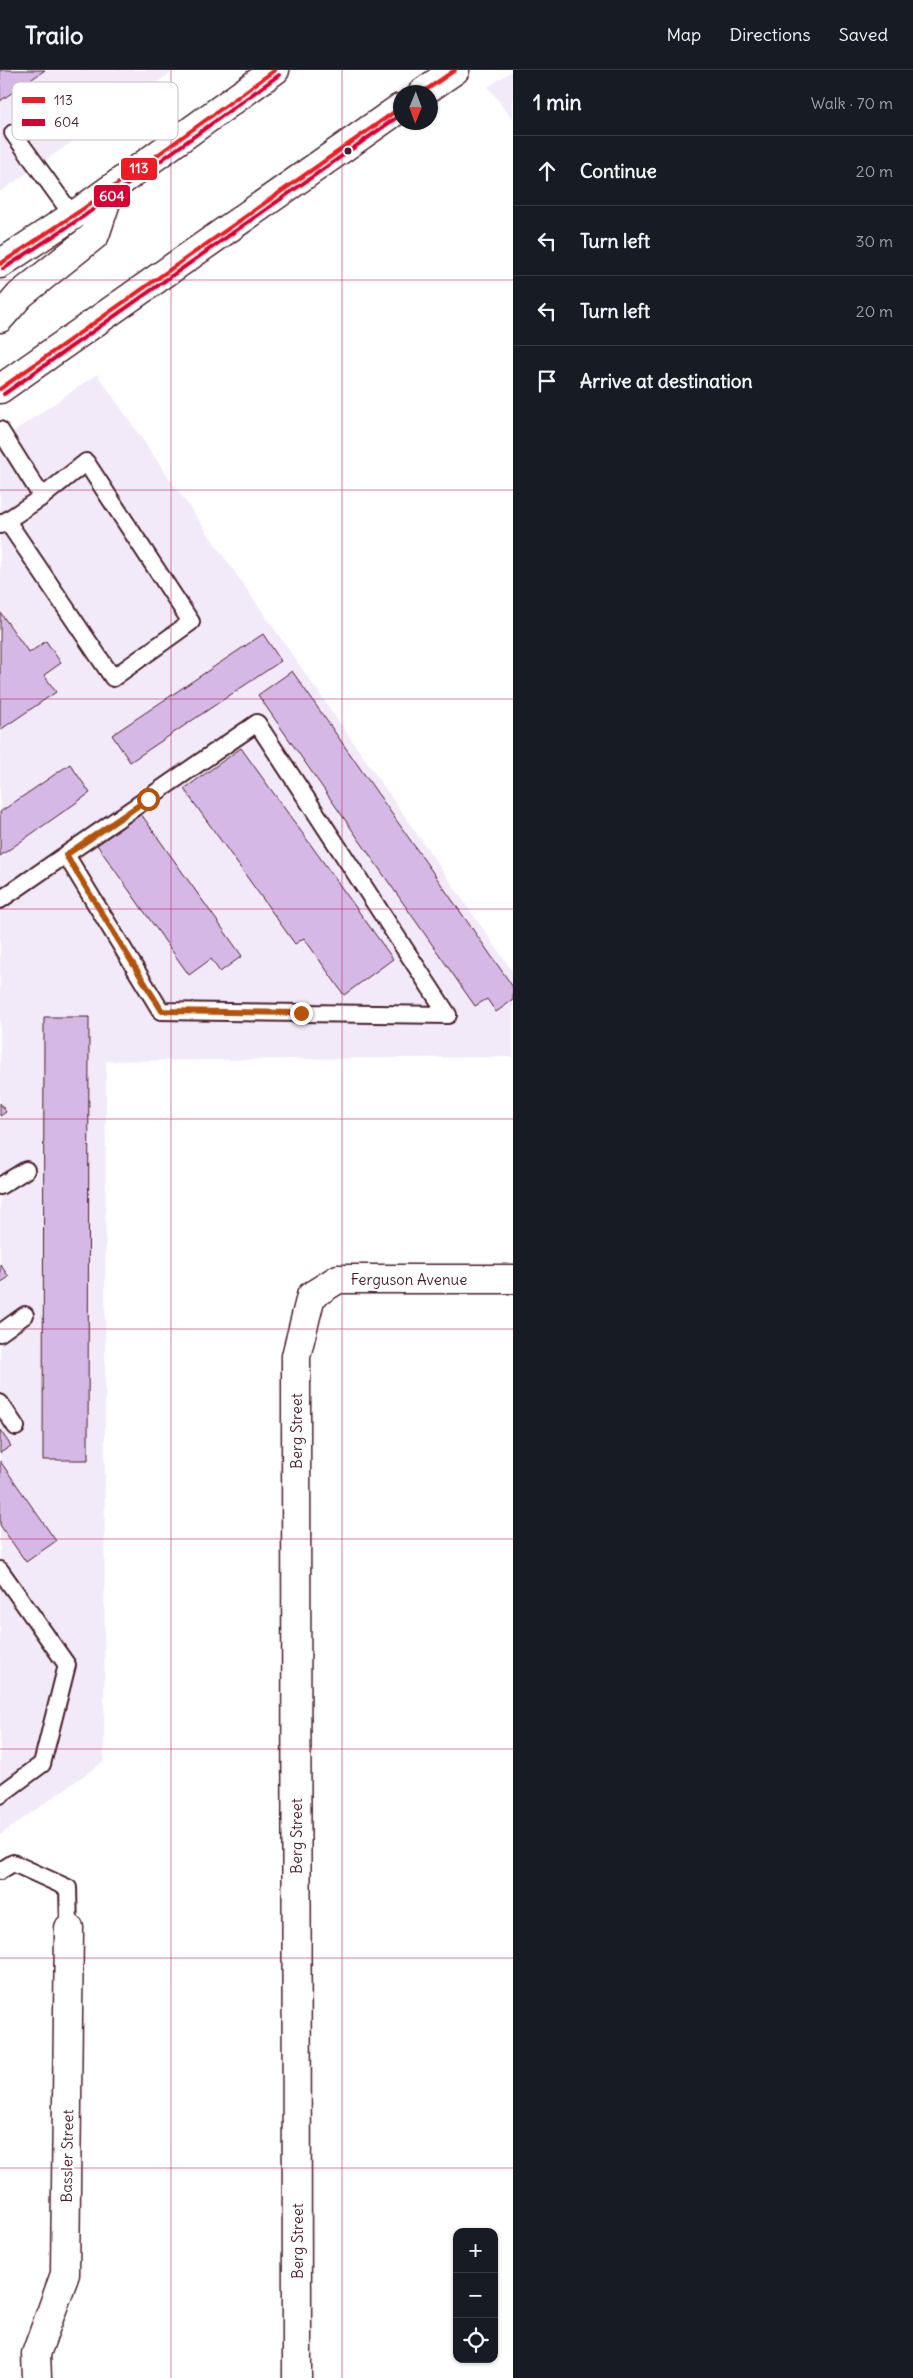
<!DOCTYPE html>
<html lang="en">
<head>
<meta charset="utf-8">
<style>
  body { margin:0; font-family:Delius,sans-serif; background:#20242c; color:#f1f3f6 }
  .controls { position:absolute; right:15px; bottom:15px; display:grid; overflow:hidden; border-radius:10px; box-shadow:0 1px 4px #0004 }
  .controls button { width:45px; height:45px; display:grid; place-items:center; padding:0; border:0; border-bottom:1px solid #363941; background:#171b24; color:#f1f3f6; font:25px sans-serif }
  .compass { position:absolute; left:393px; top:15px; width:45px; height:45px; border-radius:50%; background:#171b24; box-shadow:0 1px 4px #0004; rotate:181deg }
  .stop { position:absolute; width:15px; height:15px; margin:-11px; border:4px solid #b45309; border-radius:50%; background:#fff }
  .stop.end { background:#b45309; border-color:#fff; box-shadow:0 1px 5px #0008 }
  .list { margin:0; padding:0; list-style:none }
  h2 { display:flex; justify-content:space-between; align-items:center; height:65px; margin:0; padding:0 20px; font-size:21px }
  h2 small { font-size:16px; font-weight:400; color:#9ea1a6 }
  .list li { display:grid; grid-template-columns:32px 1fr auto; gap:15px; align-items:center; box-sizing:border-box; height:70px; padding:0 20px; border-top:1px solid #363941 }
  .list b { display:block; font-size:19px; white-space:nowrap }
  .list em { font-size:16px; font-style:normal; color:#9ea1a6 }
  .icon { flex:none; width:28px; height:28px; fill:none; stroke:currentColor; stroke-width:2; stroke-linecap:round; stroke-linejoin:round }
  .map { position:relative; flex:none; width:513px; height:2308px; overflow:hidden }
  header { display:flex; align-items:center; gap:30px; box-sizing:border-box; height:70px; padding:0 25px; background:#171b24; border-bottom:1px solid #363941 }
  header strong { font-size:24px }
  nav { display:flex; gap:28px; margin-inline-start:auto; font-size:18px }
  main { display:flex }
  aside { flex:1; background:#171b24 }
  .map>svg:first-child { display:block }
</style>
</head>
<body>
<header>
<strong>Trailo</strong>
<nav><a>Map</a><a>Directions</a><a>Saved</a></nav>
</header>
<main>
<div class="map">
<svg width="513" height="2308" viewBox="0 0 513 2308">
  <rect width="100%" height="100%" fill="#fff"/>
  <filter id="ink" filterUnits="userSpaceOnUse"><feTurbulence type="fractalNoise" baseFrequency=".02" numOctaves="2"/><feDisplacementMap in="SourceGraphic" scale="10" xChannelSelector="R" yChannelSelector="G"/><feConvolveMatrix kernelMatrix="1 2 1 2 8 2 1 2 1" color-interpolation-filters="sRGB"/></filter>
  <g filter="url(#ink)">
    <g fill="#f2eaf8">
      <polygon points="0,0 175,0 0,122"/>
      <polygon points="513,0 513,50 488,17"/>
      <polygon points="97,304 513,902 513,987 106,991 104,1691 0,1765 0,371"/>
    </g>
    <g fill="#d5b8e6" stroke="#4a1f2b">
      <polygon points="0,0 45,0 0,31"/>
      <polygon points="0,542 29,583 46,571 61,593 44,605 56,622 0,660"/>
      <polygon points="263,564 281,591 130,692 112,665"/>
      <polygon points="292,601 513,917 513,930 496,942 487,929 475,936 258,625"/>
      <polygon points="241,678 393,889 344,925 304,868 295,874 184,719"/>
      <polygon points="70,694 90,723 0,786 0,742"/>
      <polygon points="141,744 242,886 220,902 211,889 189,905 97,775"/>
      <polygon points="44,947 89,947 88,1390 43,1390"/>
      <polygon points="0,1033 6,1042 0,1046"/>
      <polygon points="0,1194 9,1207 0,1213"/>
      <polygon points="0,1360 11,1376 0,1383"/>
      <polygon points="0,1391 56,1471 26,1492 0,1455"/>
    </g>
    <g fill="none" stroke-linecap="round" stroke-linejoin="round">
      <g stroke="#4a1f2b" stroke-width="20">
        <g id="lane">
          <polyline points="13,63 73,146"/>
          <polyline points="0,360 42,427 0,455"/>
          <polyline points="7,451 113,608 191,552 86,392 42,427"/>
          <polyline points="0,830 257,653 448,945 161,941 66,785"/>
          <polyline points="0,1116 26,1100"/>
          <polyline points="0,1263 25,1245"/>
          <polyline points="0,1333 16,1357"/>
          <polyline points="0,1500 67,1595 42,1694 0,1725"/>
          <polyline points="0,1801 13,1793 68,1818 69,1858"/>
        </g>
      </g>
      <g stroke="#4a1f2b" stroke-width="31">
        <g id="street">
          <polyline points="37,2308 36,2284 65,2204 69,1858"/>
          <polyline points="297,2308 296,1286 311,1226 338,1209 513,1209"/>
        </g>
      </g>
      <g stroke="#4a1f2b" stroke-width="31">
        <g id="primary">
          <polyline points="423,22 455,0"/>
          <polyline points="0,194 80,141 275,0"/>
          <polyline points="0,248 20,225 95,165 110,120"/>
          <polyline points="0,319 400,38"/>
        </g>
      </g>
      <use href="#lane" stroke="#fff" stroke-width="16"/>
      <use href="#street" stroke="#fff" stroke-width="28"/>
      <use href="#primary" stroke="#fff" stroke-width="28"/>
      <g stroke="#fff" stroke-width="8">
        <g id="bus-1">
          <polyline points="423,22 455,0"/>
          <polyline points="0,194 80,141 275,0"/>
          <polyline points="0,319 400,38"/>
        </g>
      </g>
      <g stroke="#fff" stroke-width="8">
        <g id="bus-2">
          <polyline points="3,199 84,146 279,5"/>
          <polyline points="4,324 400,45"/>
        </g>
      </g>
      <use href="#bus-1" stroke="#ed1b24" stroke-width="4"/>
      <use href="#bus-2" stroke="#da0032" stroke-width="4"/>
    </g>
  </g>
  <g fill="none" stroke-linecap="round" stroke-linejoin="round" filter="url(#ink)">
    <polyline stroke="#b45309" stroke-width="6" points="148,729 66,785 162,941 301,943"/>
  </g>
  <path fill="none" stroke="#c2185b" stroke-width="1" stroke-opacity="0.55" d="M171,0V2308M342,0V2308M0,210H513M0,420H513M0,629H513M0,839H513M0,1049H513M0,1259H513M0,1469H513M0,1679H513M0,1888H513M0,2098H513"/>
  <circle fill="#4a1f2b" stroke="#fff" stroke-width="2" cx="348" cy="81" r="4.5"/>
  <g text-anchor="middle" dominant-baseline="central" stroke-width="4" stroke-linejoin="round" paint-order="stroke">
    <g font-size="15" fill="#4a1f2b" stroke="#fff">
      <text x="409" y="1209">Ferguson Avenue</text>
      <text transform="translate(296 1361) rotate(-90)">Berg Street</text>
      <text transform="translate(296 1766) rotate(-90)">Berg Street</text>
      <text transform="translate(67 2086) rotate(-89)">Bassler Street</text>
      <text transform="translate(297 2171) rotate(-90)">Berg Street</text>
    </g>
  </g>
  <rect x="12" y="12" width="166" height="58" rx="8" fill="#fff" stroke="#c9bcbf" stroke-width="1"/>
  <rect x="22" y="27" width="23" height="6" fill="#ed1b24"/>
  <rect x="22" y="49" width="23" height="7" fill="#da0032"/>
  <g font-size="14" fill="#4a1f2b">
    <text x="54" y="35">113</text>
    <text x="54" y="57">604</text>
  </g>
  <g stroke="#fff" stroke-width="2">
    <rect x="120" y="87" width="38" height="24" rx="5" fill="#ed1b24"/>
    <rect x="93" y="114" width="38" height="24" rx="5" fill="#da0032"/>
  </g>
  <g font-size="14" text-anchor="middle" font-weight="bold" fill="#fff">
    <text x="139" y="103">113</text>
    <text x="112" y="131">604</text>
  </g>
</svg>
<div class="controls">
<button>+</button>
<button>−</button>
<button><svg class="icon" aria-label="locate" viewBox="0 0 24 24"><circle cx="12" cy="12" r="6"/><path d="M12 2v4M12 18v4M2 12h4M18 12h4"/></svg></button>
</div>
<svg class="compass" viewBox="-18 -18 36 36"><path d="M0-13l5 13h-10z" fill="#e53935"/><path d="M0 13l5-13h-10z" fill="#9ea1a6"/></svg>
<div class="stop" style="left:148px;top:729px"></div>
<div class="stop end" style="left:301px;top:943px"></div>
</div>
<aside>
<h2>1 min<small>Walk · 70 m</small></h2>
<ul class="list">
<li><svg class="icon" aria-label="ahead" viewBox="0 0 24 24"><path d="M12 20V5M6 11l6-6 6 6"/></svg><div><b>Continue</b></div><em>20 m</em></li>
<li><svg class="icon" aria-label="left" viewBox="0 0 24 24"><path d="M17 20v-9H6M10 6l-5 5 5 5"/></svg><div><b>Turn left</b></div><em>30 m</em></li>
<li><svg class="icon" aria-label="left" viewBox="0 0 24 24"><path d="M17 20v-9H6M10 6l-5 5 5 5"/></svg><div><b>Turn left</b></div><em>20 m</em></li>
<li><svg class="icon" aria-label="arrive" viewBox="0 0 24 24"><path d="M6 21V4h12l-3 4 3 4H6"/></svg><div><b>Arrive at destination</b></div></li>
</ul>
</aside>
</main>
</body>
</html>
